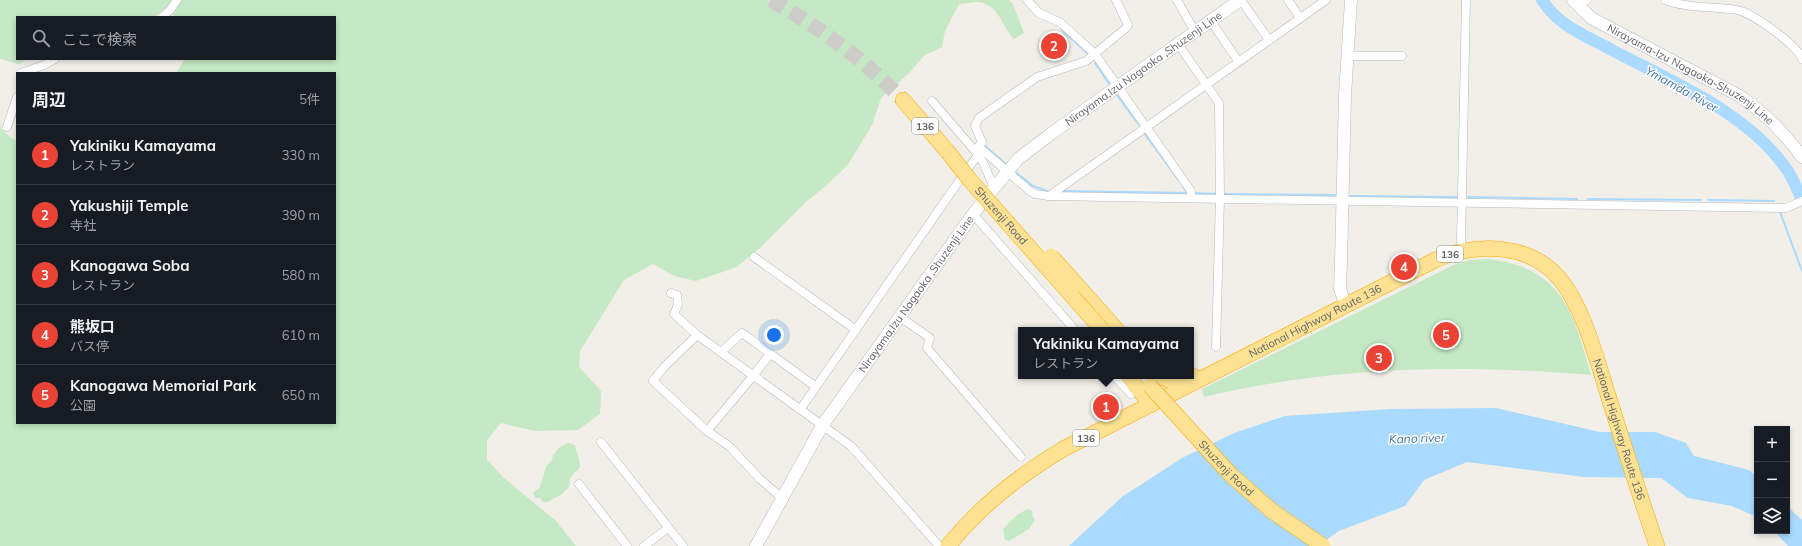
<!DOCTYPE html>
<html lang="ja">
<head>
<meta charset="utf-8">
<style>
  body { margin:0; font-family:Mulish,"Noto Sans JP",sans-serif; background:#20242c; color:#f1f3f6 }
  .controls { position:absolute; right:12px; bottom:12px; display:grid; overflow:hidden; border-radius:0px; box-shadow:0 2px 6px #0003 }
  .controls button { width:36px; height:36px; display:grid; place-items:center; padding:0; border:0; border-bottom:1px solid #363941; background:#171b24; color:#f1f3f6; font:20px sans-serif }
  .you { position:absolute; left:774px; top:335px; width:14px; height:14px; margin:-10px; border:3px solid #fff; border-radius:50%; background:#1a73e8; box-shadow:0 0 0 6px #1a73e833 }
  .badge { display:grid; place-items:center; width:26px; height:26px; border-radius:50%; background:#ea4335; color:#fff; font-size:13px; font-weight:700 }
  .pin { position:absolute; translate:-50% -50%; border:2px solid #fff; box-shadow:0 1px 4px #0006 }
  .popup { position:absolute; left:1018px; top:327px; width:176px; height:52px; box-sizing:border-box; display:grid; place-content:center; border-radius:0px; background:#171b24; filter:drop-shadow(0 1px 3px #0005); font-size:13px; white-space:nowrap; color:#9ea1a6 }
  .popup b { font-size:15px; color:#f1f3f6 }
  .popup::after { content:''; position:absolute; left:50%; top:100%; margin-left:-8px; border:8px solid transparent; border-top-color:#171b24 }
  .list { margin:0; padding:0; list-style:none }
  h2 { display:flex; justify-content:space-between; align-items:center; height:52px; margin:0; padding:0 16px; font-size:17px }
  h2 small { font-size:13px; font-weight:400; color:#9ea1a6 }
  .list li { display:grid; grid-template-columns:26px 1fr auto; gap:12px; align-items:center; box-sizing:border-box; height:60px; padding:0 16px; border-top:1px solid #363941 }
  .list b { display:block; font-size:15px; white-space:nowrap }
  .list p { margin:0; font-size:13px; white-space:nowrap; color:#9ea1a6 }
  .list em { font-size:13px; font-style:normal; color:#9ea1a6 }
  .icon { flex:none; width:22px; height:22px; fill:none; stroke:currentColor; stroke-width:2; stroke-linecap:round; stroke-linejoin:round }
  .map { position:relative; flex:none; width:1802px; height:546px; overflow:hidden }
  .search { position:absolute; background:#171b24; box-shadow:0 2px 6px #0003; left:16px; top:16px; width:320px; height:44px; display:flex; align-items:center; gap:10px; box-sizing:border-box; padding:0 14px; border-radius:0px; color:#9ea1a6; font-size:15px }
  .panel { position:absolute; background:#171b24; box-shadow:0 2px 6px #0003; left:16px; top:72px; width:320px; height:352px; border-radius:0px }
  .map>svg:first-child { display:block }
</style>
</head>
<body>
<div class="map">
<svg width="1802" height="546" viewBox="0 0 1802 546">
  <rect width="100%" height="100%" fill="#f1efe8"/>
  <g fill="#c5e8c5">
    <path d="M0,0H1009L1013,4L1024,33L1014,39C1002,27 999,4 978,2C972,2 965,4 959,4L945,31L942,47L925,55L909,73L881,98L872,125L847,166L823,188L806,202L760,248L737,267L696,281L674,276L653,264L624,280L580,351L579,367L601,391L600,414L578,430L535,431L501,423L487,440V460L504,478L556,521L576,546H0V121L1,129L13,139L17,140V423H335V73H176L185,59H335V17H176L165,8L154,17H17V59H44H28L18,64L0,59Z"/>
    <path d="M1487,259C1562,267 1573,311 1591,375C1457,364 1335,366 1204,397L1202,389L1458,263L1471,260Z"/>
    <path d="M568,443L575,445C576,453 580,458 580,467L570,478L569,487L562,494L548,502H543L540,498H535L533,493L540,487L546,467L552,460L553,455L560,447Z"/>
    <path d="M1029,509L1033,512L1032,515L1035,520L1029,529L1009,541L1005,540L1003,529C1011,520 1017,513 1029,509Z"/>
  </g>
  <g fill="#aadaff">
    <polygon points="1496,408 1600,432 1655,432 1686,443 1694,456 1749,470 1757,477 1757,517 1732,506 1688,498 1661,478 1584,477 1467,462 1424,480 1405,506 1339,531 1317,546 1069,546 1123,496 1184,457 1234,433 1285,416 1391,409"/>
    <polygon points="1787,506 1802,520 1802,546 1788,546 1774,531 1787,531"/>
  </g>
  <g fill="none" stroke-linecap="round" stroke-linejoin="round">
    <g stroke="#aadaff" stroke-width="2">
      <polyline points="1062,30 1087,53"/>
      <polyline points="1095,63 1110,85"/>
      <polyline points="1116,94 1139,125"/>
      <polyline points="1144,133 1180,182"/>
      <polyline points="985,146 1006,164"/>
      <polyline points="1014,171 1033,186 1047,191"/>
      <polyline points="1183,186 1187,193"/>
      <polyline points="1063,191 1187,193"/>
      <polyline points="1194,193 1217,194"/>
      <polyline points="1225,194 1336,195"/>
      <polyline points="1349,196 1458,197"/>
      <polyline points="1468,197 1577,199"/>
      <polyline points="1588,199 1701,200"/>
      <polyline points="1708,200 1774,201"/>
      <polyline points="1780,212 1802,271"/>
    </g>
    <path stroke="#aadaff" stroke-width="12" d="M1542,0C1559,26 1584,35 1610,49C1670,81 1745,111 1785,167C1793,177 1797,189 1802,200"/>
    <path stroke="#ccccc8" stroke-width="15" stroke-dasharray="15 8" stroke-linecap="butt" d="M771,0C820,28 864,59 903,100"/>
    <g stroke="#b5b8bc" stroke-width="9">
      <g id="street">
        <polyline points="1027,0 1039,13 1061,23 1095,54 1191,191 1191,198"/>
        <polyline points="1177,0 1195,32"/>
        <polyline points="1241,0 1269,40"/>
        <polyline points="1288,0 1300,18"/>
        <path d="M1665,0C1689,9 1713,6 1737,10C1751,12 1799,46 1802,59"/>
        <polyline points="1576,5 1587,0"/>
        <polyline points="162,17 170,10 177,0"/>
        <polyline points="1211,21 1238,61"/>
        <polyline points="1178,44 1219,103 1220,198 1216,347"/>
        <polyline points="1347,56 1402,56"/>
        <polyline points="21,73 44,65 55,59"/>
        <polyline points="932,101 975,151 983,162 994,188"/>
        <polyline points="7,127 17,97"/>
        <polyline points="979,147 1030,191 1035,194 1049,196 1786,208 1802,201"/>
        <polyline points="976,150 982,142 975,126 979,118 1037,77 1086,61 1126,28 1128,25 1116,0"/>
        <polyline points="1049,196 1326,0"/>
        <polyline points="973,214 1075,330"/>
        <polyline points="1463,251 1461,241 1466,0"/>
        <polyline points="754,257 856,330"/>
        <polyline points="671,293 677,295 678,305 674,314 697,335 851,446 939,546"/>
        <polyline points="900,317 930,338 927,348 1021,457"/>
        <polyline points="697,335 664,367 653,381 707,431 729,446 760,479 783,499"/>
        <polyline points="721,352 742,333 816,387 959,181 978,155"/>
        <polyline points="1114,376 1131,394"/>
        <polyline points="800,410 816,387"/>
        <polyline points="707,431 753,376 770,354"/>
        <polyline points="601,442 683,546"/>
        <polyline points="579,484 627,546"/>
        <polyline points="644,546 668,528"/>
      </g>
    </g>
    <g stroke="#b6babf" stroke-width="13">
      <g id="secondary">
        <path id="s1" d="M1573,0L1591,18L1740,96C1764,113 1785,133 1802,157"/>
        <polyline points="1346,306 1340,289 1341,263 1345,95 1351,0"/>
        <path id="s2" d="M756,546L822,426L973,214L1018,159L1052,133L1240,0"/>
      </g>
    </g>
    <g stroke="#f9ab00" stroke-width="16">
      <g id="highway">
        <polyline points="903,100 948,152"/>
        <polyline points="1077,285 1117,330"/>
        <polyline points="1128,376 1151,405"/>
        <path d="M1160,376C1172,383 1180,382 1193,376"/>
        <path id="s3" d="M948,546C980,506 1021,474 1065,448L1435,260C1475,243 1528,242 1559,278C1583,306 1597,360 1608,395C1624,446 1640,496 1657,546"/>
      </g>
    </g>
    <use href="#street" stroke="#fff" stroke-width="8"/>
    <use href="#secondary" stroke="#fff" stroke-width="12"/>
    <use href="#highway" stroke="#fde293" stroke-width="15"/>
    <g stroke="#f9ab00" stroke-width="16" stroke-linecap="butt">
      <g id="highway-bridge">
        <path id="s4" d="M948,152L969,179L1102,330"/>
        <polyline points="1051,256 1077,285"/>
        <path id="s5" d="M1150,386L1231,475L1272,511L1323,546"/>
      </g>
    </g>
    <use href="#highway-bridge" stroke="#fde293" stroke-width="15"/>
  </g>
  <g text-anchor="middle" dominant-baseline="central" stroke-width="3" stroke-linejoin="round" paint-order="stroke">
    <g fill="#fff" stroke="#8f9295" stroke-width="1">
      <rect x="912" y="118" width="26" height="16" rx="3"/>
      <rect x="1437" y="246" width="26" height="16" rx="3"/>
      <rect x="1073" y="430" width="26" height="16" rx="3"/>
    </g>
    <g font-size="10" font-weight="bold" fill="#5f6368">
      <text x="925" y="126">136</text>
      <text x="1450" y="254">136</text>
      <text x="1086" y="438">136</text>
    </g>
    <g font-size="11" fill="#5f6368" stroke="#fff">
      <text stroke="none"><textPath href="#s2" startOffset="623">Nirayama,Izu Nagaoka ,Shuzenji Line</textPath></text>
      <text stroke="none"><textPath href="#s1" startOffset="140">Nirayama-Izu Nagaoka-Shuzenji Line</textPath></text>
      <text stroke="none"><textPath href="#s4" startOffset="83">Shuzenji Road</textPath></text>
      <text stroke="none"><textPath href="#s2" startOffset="299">Nirayama,Izu Nagaoka ,Shuzenji Line</textPath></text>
      <text stroke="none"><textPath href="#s3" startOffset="434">National Highway Route 136</textPath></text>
      <text stroke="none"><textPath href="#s3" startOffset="866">National Highway Route 136</textPath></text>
      <text stroke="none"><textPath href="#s5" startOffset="112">Shuzenji Road</textPath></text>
    </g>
    <g font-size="12" font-style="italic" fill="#4174aa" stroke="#fff">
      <text transform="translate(1682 89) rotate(29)">Ymamda River</text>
      <text transform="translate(1417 438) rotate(-2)">Kano river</text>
    </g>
  </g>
</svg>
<div class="controls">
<button>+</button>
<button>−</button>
<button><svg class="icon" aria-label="layers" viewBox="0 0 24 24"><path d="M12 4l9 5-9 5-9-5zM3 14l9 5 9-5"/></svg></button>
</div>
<div class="you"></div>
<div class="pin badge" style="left:1106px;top:407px">1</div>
<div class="popup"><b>Yakiniku Kamayama</b>レストラン</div>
<div class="pin badge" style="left:1054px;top:46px">2</div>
<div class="pin badge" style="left:1379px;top:358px">3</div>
<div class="pin badge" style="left:1404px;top:267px">4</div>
<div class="pin badge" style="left:1446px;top:335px">5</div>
<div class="search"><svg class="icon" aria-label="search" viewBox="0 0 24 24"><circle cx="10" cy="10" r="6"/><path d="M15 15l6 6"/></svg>ここで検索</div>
<section class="panel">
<h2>周辺<small>5件</small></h2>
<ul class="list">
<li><span class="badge">1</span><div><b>Yakiniku Kamayama</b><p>レストラン</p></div><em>330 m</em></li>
<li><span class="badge">2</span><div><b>Yakushiji Temple</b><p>寺社</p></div><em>390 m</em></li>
<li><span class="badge">3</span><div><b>Kanogawa Soba</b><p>レストラン</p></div><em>580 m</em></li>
<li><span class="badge">4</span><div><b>熊坂口</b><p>バス停</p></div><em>610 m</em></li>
<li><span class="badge">5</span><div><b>Kanogawa Memorial Park</b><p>公園</p></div><em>650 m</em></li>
</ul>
</section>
</div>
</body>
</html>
